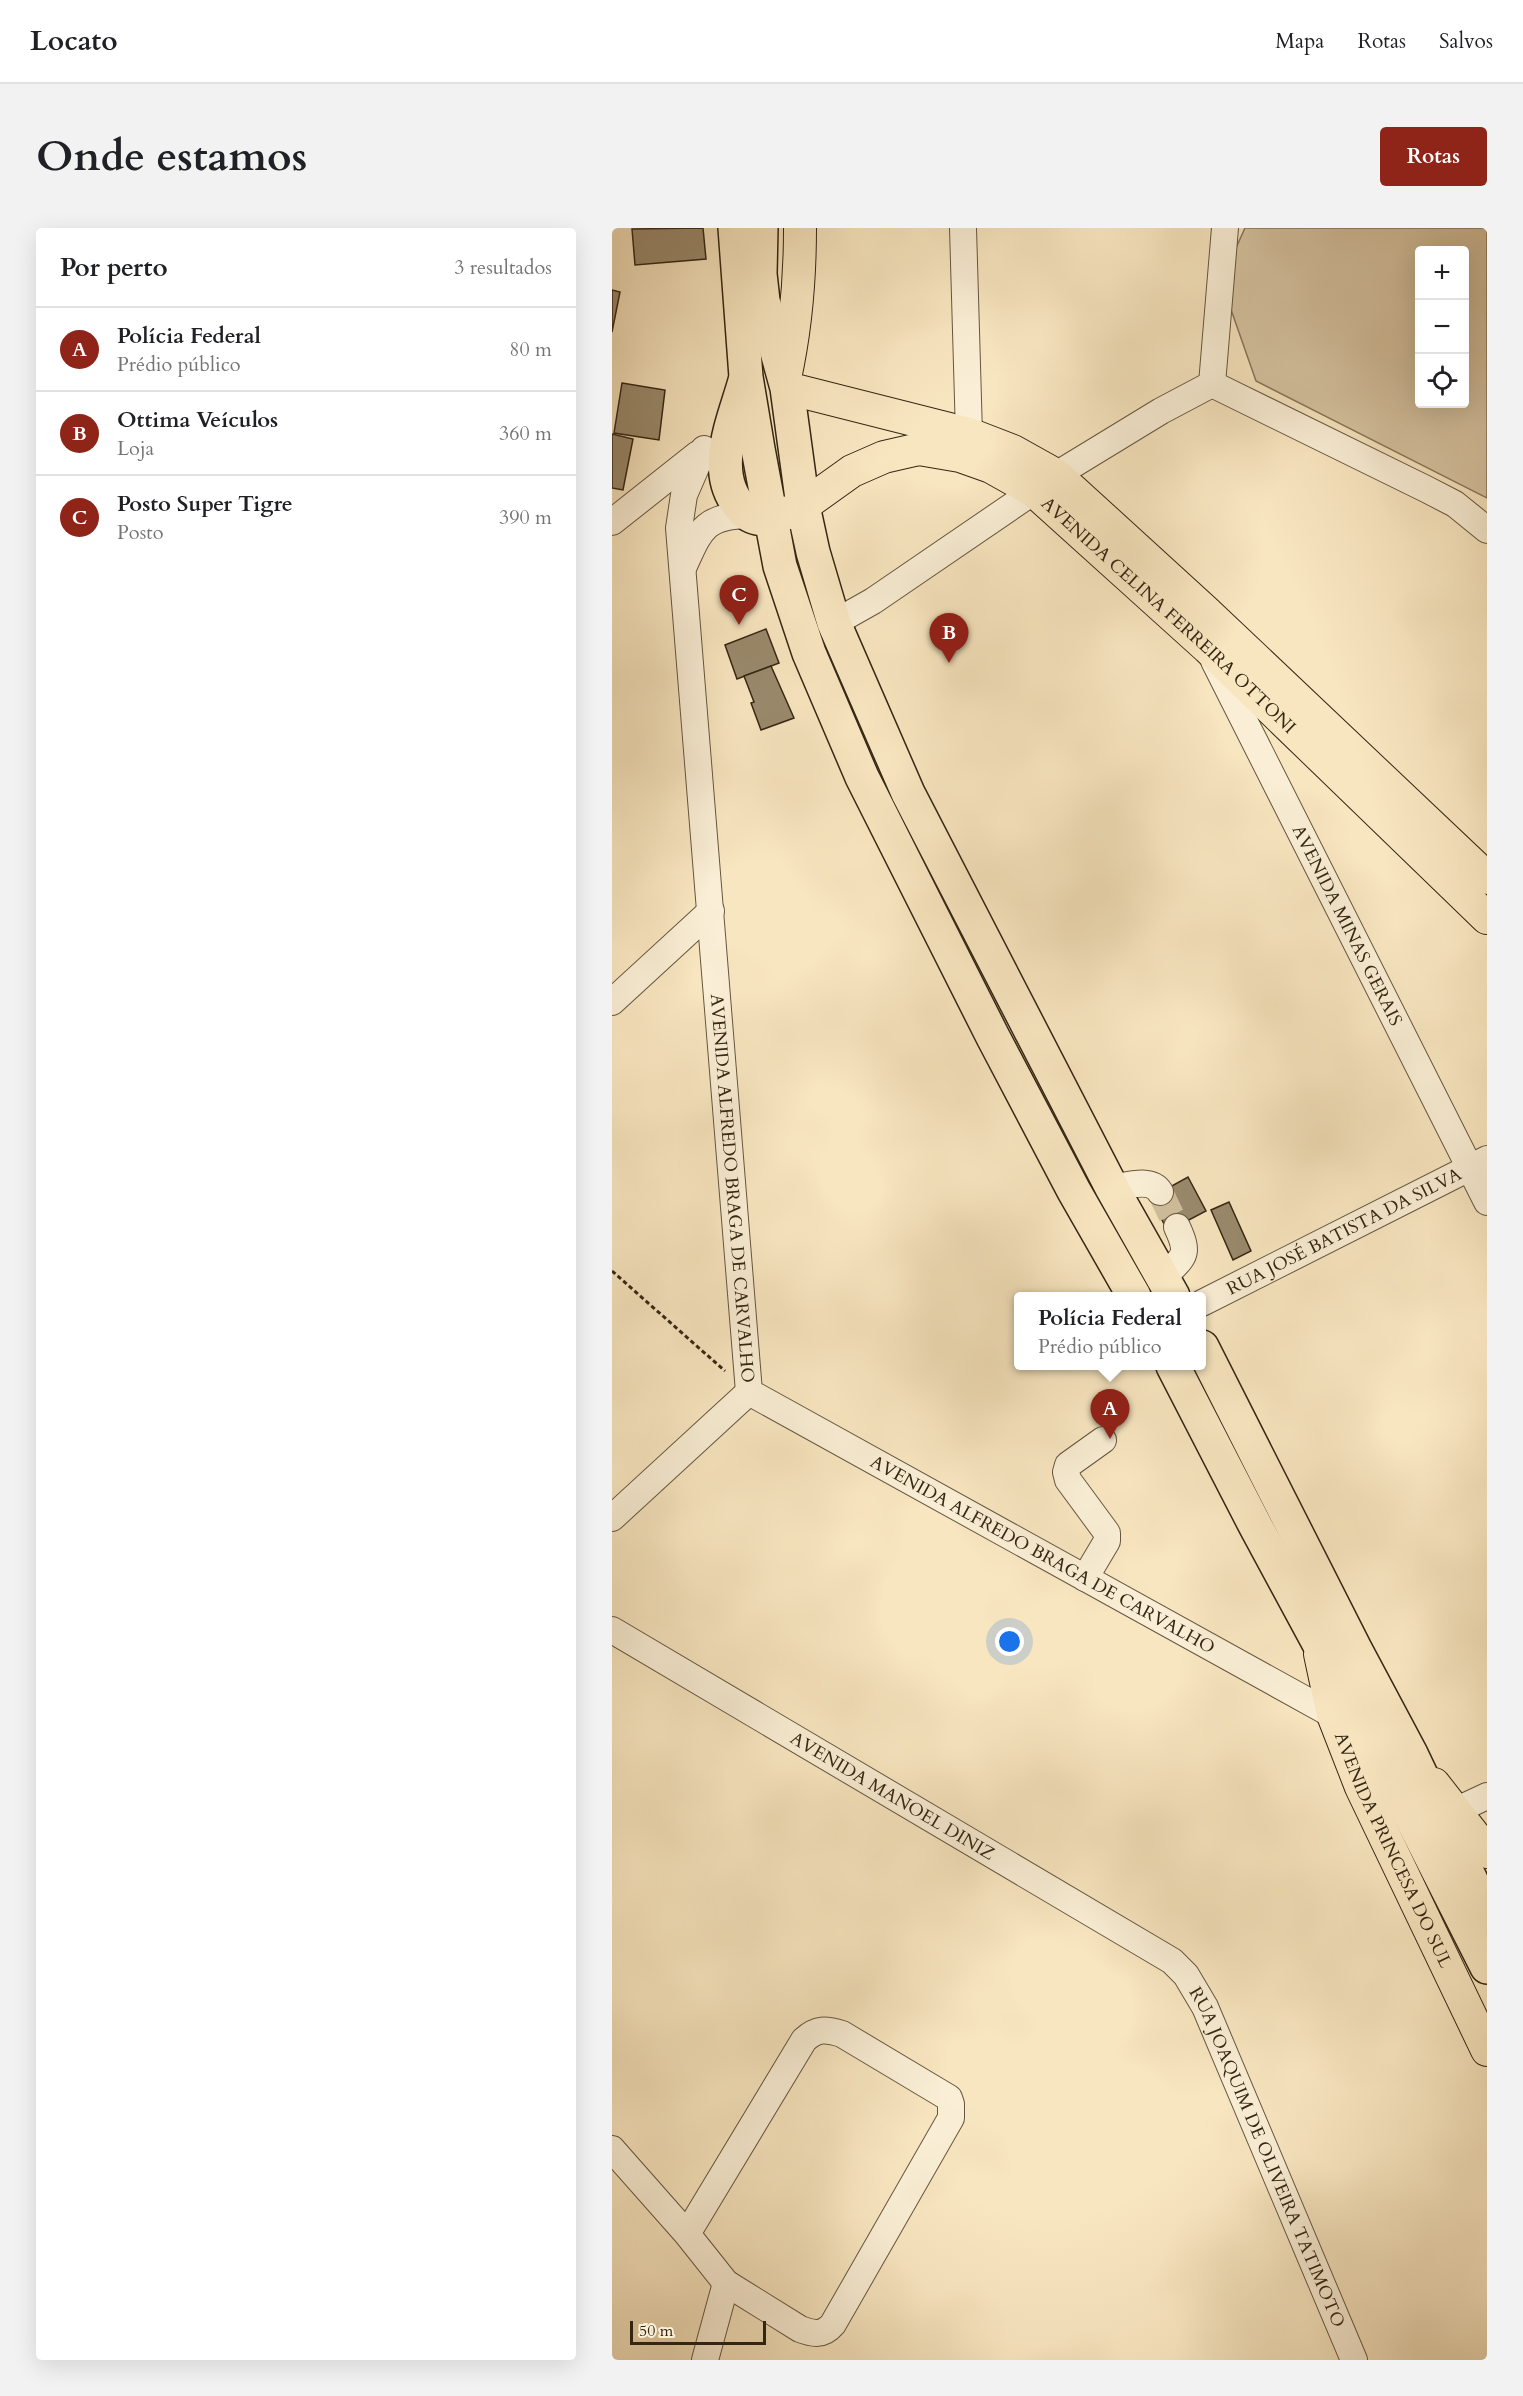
<!DOCTYPE html>
<html lang="pt">
<head>
<meta charset="utf-8">
<style>
  body { margin:0; font-family:Cardo,serif; background:#f2f2f2; color:#202124 }
  .controls { position:absolute; right:18px; top:18px; display:grid; overflow:hidden; border-radius:6px; box-shadow:0 6px 24px #0002 }
  .controls button { width:54px; height:54px; display:grid; place-items:center; padding:0; border:0; border-bottom:2px solid #e0e0e0; background:#fff; color:#202124; font:30px sans-serif }
  .scale { position:absolute; left:18px; bottom:15px; width:136px; box-sizing:border-box; padding-left:6px; border:3px solid #352614; border-top:0; font-size:16px; line-height:21px; white-space:nowrap; color:#352614; -webkit-text-stroke:4px #faefd6; paint-order:stroke }
  .you { position:absolute; left:398px; top:1414px; width:21px; height:21px; margin:-15px; border:4px solid #fff; border-radius:50%; background:#1a73e8; box-shadow:0 0 0 9px #1a73e833 }
  .badge { display:grid; place-items:center; width:39px; height:39px; border-radius:50%; background:#8f2418; color:#fff; font-size:20px; font-weight:700 }
  .pin { position:absolute; translate:-50% -50px; filter:drop-shadow(0 2px 3px #0008) }
  .pin::after { content:''; position:absolute; top:32px; width:21px; height:18px; background:inherit; clip-path:polygon(0 0,100% 0,50% 100%) }
  .popup { position:absolute; left:402px; top:1064px; width:192px; height:78px; box-sizing:border-box; display:grid; place-content:center; border-radius:6px; background:#fff; filter:drop-shadow(0 2px 4px #0005); font-size:20px; white-space:nowrap; color:#757577 }
  .popup b { font-size:22px; color:#202124 }
  .popup::after { content:''; position:absolute; left:50%; top:100%; margin-left:-12px; border:12px solid transparent; border-top-color:#fff }
  .list { margin:0; padding:0; list-style:none }
  h2 { display:flex; justify-content:space-between; align-items:center; height:78px; margin:0; padding:0 24px; font-size:26px }
  h2 small { font-size:20px; font-weight:400; color:#757577 }
  .list li { display:grid; grid-template-columns:39px 1fr auto; gap:18px; align-items:center; box-sizing:border-box; height:84px; padding:0 24px; border-top:2px solid #e0e0e0 }
  .list b { display:block; font-size:22px; white-space:nowrap }
  .list p { margin:0; font-size:20px; white-space:nowrap; color:#757577 }
  .list em { font-size:20px; font-style:normal; color:#757577 }
  .icon { flex:none; width:33px; height:33px; fill:none; stroke:currentColor; stroke-width:2; stroke-linecap:round; stroke-linejoin:round }
  .map { position:relative; flex:none; width:875px; height:2132px; overflow:hidden; border-radius:6px }
  header { display:flex; align-items:center; gap:36px; box-sizing:border-box; height:84px; padding:0 30px; background:#fff; border-bottom:2px solid #e0e0e0 }
  header strong { font-size:28px }
  nav { display:flex; gap:33px; margin-inline-start:auto; font-size:21px }
  .intro { display:flex; align-items:center; justify-content:space-between; box-sizing:border-box; height:144px; padding:0 36px }
  h1 { margin:0; font-size:42px }
  .button { padding:15px 27px; border-radius:6px; background:#8f2418; color:#fff; font-size:21px; font-weight:700 }
  main { display:flex; gap:36px; padding:0 36px }
  aside { flex:1; background:#fff; border-radius:6px; box-shadow:0 6px 24px #0002 }
  .map>svg:first-child { display:block }
</style>
</head>
<body>
<header>
<strong>Locato</strong>
<nav><a>Mapa</a><a>Rotas</a><a>Salvos</a></nav>
</header>
<div class="intro"><h1>Onde estamos</h1><a class="button">Rotas</a></div>
<main>
<aside>
<h2>Por perto<small>3 resultados</small></h2>
<ul class="list">
<li><span class="badge">A</span><div><b>Polícia Federal</b><p>Prédio público</p></div><em>80 m</em></li>
<li><span class="badge">B</span><div><b>Ottima Veículos</b><p>Loja</p></div><em>360 m</em></li>
<li><span class="badge">C</span><div><b>Posto Super Tigre</b><p>Posto</p></div><em>390 m</em></li>
</ul>
</aside>
<div class="map">
<svg width="875" height="2132" viewBox="0 0 875 2132">
  <rect width="100%" height="100%" fill="#f8e6c0"/>
  <filter id="stains"><feTurbulence type="fractalNoise" baseFrequency=".00333" numOctaves="4"/><feColorMatrix values="0 0 0 0 .2 0 0 0 0 .09 0 0 0 0 .02 0 0 0 .5 -.17"/></filter>
  <radialGradient id="worn" r=".72"><stop offset=".6" stop-color="#630" stop-opacity="0"/><stop offset="1" stop-color="#630" stop-opacity=".3"/></radialGradient>
  <path fill="#d7c5a3" stroke="#86765c" stroke-width="1.5" fill-rule="evenodd" d="M633,0H875V270L644,153L609,53ZM808,22H852V176H808Z"/>
  <g fill="#9a8a6d" stroke="#352614" stroke-width="1.5">
    <polygon points="91,0 94,31 23,37 20,1"/>
    <polygon points="0,62 8,64 0,104"/>
    <polygon points="10,155 53,162 47,212 2,205"/>
    <polygon points="0,206 21,211 11,262 0,260"/>
    <polygon points="154,401 167,435 125,451 113,417"/>
    <polygon points="159,438 182,490 149,502 139,475 142,474 132,448"/>
    <polygon points="576,949 594,983 556,1003 538,970"/>
    <polygon points="617,974 639,1023 621,1032 599,982"/>
  </g>
  <g fill="none" stroke-linecap="round" stroke-linejoin="round">
    <polyline stroke="#d1c09e" stroke-width="26" stroke-dasharray="26 13" stroke-linecap="butt" points="548,964 565,999"/>
    <g stroke="#66563f" stroke-width="28">
      <g id="minor">
        <polyline points="351,0 357,206"/>
        <polyline points="600,156 613,0"/>
        <path id="s1" d="M92,221L72,267L67,300L137,1164L721,1487"/>
        <polyline points="444,247 549,183 600,156 814,261 843,276 875,302"/>
        <polyline points="0,294 86,226"/>
        <path d="M71,340C88,303 91,288 136,287"/>
        <polyline points="222,395 261,373 422,263"/>
        <path id="s2" d="M602,433L875,974"/>
        <polyline points="0,774 99,683"/>
        <path d="M500,960C514,958 539,949 548,964"/>
        <path d="M550,1051C571,1028 579,1029 565,999"/>
        <path id="s3" d="M590,1075L875,931"/>
        <polyline points="0,1290 137,1164"/>
        <polyline points="473,1350 495,1313 495,1305 456,1252 454,1244 456,1237 491,1212"/>
        <path id="s4" d="M0,1402L560,1733L574,1747L593,1779L742,2132"/>
        <polyline points="843,1583 875,1568"/>
        <path d="M0,1921L75,2006L114,2055L188,2101C201,2106 211,2108 221,2096L339,1890V1876L337,1870L230,1806C214,1801 205,1800 192,1812L75,2006"/>
        <polyline points="93,2132 114,2055"/>
      </g>
    </g>
    <g stroke="#352614" stroke-width="34">
      <g id="major">
        <path d="M173,150C184,100 188,51 188,0"/>
        <polyline points="175,160 357,206 401,223 444,247 592,382 875,650"/>
        <path id="s5" d="M191,278L240,243L272,229L307,221L348,228L379,239L422,263L596,420L875,690"/>
        <path id="s6" d="M708,1426L721,1487L749,1559L875,1822"/>
        <polyline points="822,1556 875,1624"/>
      </g>
    </g>
    <g stroke="#352614" stroke-width="36">
      <g id="highway">
        <polyline points="123,0 134,149 146,221 168,338 197,425 250,549 381,809 462,963 522,1068"/>
        <polyline points="149,0 148,46 151,73 175,160 191,278 201,324 222,395 296,565 500,960 561,1068"/>
        <path d="M133,153C122,193 96,246 131,282C144,295 158,291 174,285"/>
        <polyline points="590,1119 743,1421 799,1526 875,1686"/>
        <polyline points="561,1138 643,1297 772,1536 875,1739"/>
      </g>
    </g>
    <polyline stroke="#352614" stroke-width="3" stroke-dasharray="4.5 3" stroke-linecap="butt" points="0,1043 113,1143"/>
    <use href="#minor" stroke="#faefd6" stroke-width="26"/>
    <use href="#major" stroke="#f8e6c0" stroke-width="32"/>
    <use href="#highway" stroke="#f8e6c0" stroke-width="33"/>
  </g>
  <g text-anchor="middle" dominant-baseline="central" stroke-width="4.5" stroke-linejoin="round" paint-order="stroke">
    <g font-size="18" fill="#352614" stroke="#faefd6">
      <text stroke="none"><textPath href="#s5" startOffset="438">AVENIDA CELINA FERREIRA OTTONI</textPath></text>
      <text stroke="none"><textPath href="#s2" startOffset="296">AVENIDA MINAS GERAIS</textPath></text>
      <text stroke="none"><textPath href="#s1" startOffset="746">AVENIDA ALFREDO BRAGA DE CARVALHO</textPath></text>
      <text stroke="none"><textPath href="#s3" startOffset="159">RUA JOSÉ BATISTA DA SILVA</textPath></text>
      <text stroke="none"><textPath href="#s1" startOffset="1286">AVENIDA ALFREDO BRAGA DE CARVALHO</textPath></text>
      <text stroke="none"><textPath href="#s4" startOffset="326">AVENIDA MANOEL DINIZ</textPath></text>
      <text stroke="none"><textPath href="#s6" startOffset="210">AVENIDA PRINCESA DO SUL</textPath></text>
      <text stroke="none"><textPath href="#s4" startOffset="870">RUA JOAQUIM DE OLIVEIRA TATIMOTO</textPath></text>
    </g>
  </g>
  <rect width="100%" height="100%" filter="url(#stains)"/>
  <rect width="100%" height="100%" fill="url(#worn)"/>
</svg>
<div class="controls">
<button>+</button>
<button>−</button>
<button><svg class="icon" aria-label="locate" viewBox="0 0 24 24"><circle cx="12" cy="12" r="6"/><path d="M12 2v4M12 18v4M2 12h4M18 12h4"/></svg></button>
</div>
<div class="scale">50 m</div>
<div class="you"></div>
<div class="pin badge" style="left:498px;top:1211px">A</div>
<div class="popup"><b>Polícia Federal</b>Prédio público</div>
<div class="pin badge" style="left:337px;top:435px">B</div>
<div class="pin badge" style="left:127px;top:397px">C</div>
</div>
</main>
</body>
</html>
